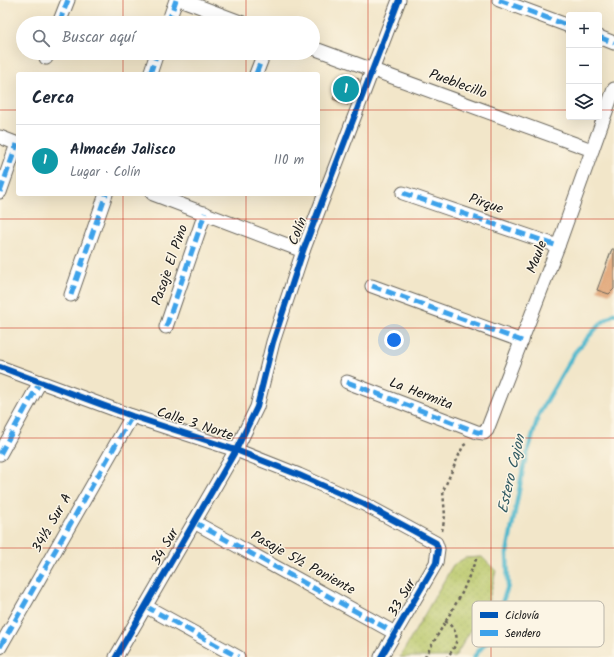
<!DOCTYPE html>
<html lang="es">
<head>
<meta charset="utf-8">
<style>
  body { margin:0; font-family:Kalam,sans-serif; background:#f2f2f3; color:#1f2937 }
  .controls { position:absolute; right:12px; top:12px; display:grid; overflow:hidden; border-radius:4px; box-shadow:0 4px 16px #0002 }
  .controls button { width:36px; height:36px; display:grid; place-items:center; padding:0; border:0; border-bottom:1px solid #e0e1e3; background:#fff; color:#1f2937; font:20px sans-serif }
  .you { position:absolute; left:394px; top:340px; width:14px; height:14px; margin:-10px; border:3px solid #fff; border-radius:50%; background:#1a73e8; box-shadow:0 0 0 6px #1a73e833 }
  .badge { display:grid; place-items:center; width:26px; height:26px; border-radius:50%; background:#111827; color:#fff; font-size:13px; font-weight:700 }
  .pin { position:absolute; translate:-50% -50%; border:2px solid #fff; box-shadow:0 1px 4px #0006 }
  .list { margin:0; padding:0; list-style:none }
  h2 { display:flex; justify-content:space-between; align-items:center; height:52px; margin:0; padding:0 16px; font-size:17px }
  h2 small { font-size:13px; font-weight:400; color:#747a83 }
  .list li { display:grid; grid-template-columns:26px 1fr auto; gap:12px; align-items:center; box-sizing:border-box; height:72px; padding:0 16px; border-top:1px solid #e0e1e3 }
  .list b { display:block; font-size:15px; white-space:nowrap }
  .list p { margin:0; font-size:13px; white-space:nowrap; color:#747a83 }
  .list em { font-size:13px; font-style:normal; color:#747a83 }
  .icon { flex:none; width:22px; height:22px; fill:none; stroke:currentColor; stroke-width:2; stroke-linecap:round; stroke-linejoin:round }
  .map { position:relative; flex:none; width:614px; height:657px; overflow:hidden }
  .search { position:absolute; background:#fff; box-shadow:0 4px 16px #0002; left:16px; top:16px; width:304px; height:44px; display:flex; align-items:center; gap:10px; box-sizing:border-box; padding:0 14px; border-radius:22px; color:#747a83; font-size:15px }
  .panel { position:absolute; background:#fff; box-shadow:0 4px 16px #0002; left:16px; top:72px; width:304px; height:124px; border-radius:4px }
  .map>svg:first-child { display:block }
</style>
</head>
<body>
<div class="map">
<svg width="614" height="657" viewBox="0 0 614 657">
  <defs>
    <pattern id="grass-dots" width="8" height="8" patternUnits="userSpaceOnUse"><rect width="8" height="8" fill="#b9c86a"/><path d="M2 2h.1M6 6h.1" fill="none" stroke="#9eab5b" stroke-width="1.8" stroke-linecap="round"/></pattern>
  </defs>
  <rect width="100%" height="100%" fill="#fcf5e5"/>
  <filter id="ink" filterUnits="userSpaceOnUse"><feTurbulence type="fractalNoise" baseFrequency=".025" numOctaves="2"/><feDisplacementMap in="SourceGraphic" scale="8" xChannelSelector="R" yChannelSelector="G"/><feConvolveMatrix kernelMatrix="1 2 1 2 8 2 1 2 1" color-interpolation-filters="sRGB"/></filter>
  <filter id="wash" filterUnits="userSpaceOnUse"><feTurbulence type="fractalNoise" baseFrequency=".012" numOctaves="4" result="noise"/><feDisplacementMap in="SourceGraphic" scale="16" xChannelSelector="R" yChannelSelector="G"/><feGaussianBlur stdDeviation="0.9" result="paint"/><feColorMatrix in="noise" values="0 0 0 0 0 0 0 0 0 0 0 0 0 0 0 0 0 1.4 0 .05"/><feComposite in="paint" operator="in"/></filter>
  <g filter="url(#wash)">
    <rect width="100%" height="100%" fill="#f2e6c9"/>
    <polygon fill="url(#grass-dots)" stroke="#6a7243" points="482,557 496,571 489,599 455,657 400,657 453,565 465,558"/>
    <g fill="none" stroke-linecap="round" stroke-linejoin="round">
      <polyline stroke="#4eb7cc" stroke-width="4.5" points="474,657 490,637 508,586 507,553 524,464 539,414 575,352 600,324 614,314"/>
    </g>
    <g id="blocks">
      <g fill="#de9e6d">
        <polygon points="344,73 359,79 348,105 333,99"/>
        <polygon points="612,249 614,249 614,289 609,294 597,290"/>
      </g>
    </g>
  </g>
  <g filter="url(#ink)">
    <use href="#blocks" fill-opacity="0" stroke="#676359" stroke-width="1"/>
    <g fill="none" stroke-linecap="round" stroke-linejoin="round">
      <g stroke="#676359" stroke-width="15">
        <g id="street">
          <polyline points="182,0 243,23"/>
          <polyline points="499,0 569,26"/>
          <polyline points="59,23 68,0"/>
          <polyline points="168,23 176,0"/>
          <polyline points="599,37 614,43"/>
          <polyline points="313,48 592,150"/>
          <polyline points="46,58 48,53"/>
          <polyline points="150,74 157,53"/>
          <polyline points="256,74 264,53"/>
          <polyline points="0,137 18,144"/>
          <polyline points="0,192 17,144"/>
          <polyline points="403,193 558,246"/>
          <polyline points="153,194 303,251"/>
          <polyline points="372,286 522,341"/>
          <polyline points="71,295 106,194"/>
          <polyline points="166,327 205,213"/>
          <polyline points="0,367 132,416 236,450 299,475 364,504 436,543 438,549 436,563 381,657"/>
          <polyline points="347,382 477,432 484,433 487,430 558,246 614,89"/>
          <polyline points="0,454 40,382"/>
          <polyline points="194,522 395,633"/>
          <polyline points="145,606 238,657"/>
          <polyline points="0,647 132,416"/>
          <polyline points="116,657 236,450 257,407 273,342 303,251 399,0"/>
        </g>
      </g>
      <g stroke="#676359" stroke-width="2.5" stroke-dasharray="3 3" stroke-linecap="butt">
        <polyline points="442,531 445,516 443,491 463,446 467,443"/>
        <path d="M445,621C461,632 459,644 447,657"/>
        <polyline points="425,657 462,593 477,557"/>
      </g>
      <use href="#street" stroke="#fff" stroke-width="13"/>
      <g stroke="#3da2ea" stroke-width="5" stroke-dasharray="10 5" stroke-linecap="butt">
        <polyline points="499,0 569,26"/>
        <polyline points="59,23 68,0"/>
        <polyline points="168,23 176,0"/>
        <polyline points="599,37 614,43"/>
        <polyline points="46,58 48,53"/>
        <polyline points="150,74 157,53"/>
        <polyline points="256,74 264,53"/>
        <polyline points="0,192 17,144"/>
        <polyline points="403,193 558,246"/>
        <polyline points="372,286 522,341"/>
        <polyline points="71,295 106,194"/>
        <polyline points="166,327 205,213"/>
        <polyline points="347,382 477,432 484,433"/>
        <polyline points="0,454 40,382"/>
        <polyline points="194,522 395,633"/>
        <polyline points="145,606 238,657"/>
        <polyline points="0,647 132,416"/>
      </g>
      <g stroke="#fcf5e5" stroke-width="8">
        <g id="cycleway">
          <polyline points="0,367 132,416 236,450 299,475 364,504 436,543 438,549 436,563 381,657"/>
          <polyline points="116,657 236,450 257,407 273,342 303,251 399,0"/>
        </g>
      </g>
      <use href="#cycleway" stroke="#0057b8" stroke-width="6"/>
    </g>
  </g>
  <path fill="none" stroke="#c8321e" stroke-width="1" stroke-opacity="0.55" d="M123,0V23M246,0V23M368,0V657M491,0V657M123,53V74M246,53V74M0,110H18M318,110H569M599,110H614M123,194V657M246,194V657M0,219H614M0,328H614M0,438H614M0,548H614"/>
  <g text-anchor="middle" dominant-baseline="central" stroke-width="3" stroke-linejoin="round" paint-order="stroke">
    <g font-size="14" fill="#1c1c1c" stroke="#fcf5e5">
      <text transform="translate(458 84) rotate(20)">Pueblecillo</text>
      <text transform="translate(486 204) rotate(19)">Pirque</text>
      <text transform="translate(298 231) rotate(-69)">Colín</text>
      <text transform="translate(537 257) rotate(-69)">Maule</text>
      <text transform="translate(170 265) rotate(-71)">Pasaje El Pino</text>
      <text transform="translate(421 394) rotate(21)">La Hermita</text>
      <text transform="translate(195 424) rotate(18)">Calle 3 Norte</text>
      <text transform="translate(52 523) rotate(-60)">34½ Sur A</text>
      <text transform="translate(165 547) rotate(-60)">34 Sur</text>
      <text transform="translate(303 563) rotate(29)">Pasaje 5½ Poniente</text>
      <text transform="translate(402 598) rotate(-60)">33 Sur</text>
    </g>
    <g font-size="15" font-style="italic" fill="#305a62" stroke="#fcf5e5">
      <text transform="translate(512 474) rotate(-77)">Estero Cajon</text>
    </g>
  </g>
  <rect x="472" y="601" width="132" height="46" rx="6" fill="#fcf5e5" stroke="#b9b4a9" stroke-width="1"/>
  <rect x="480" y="612" width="18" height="6" fill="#0057b8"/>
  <rect x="480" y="630" width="18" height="6" fill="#3da2ea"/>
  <g font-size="11" fill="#1c1c1c">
    <text x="505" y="619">Ciclovía</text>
    <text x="505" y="637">Sendero</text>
  </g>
</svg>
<div class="controls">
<button>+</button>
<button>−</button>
<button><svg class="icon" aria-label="layers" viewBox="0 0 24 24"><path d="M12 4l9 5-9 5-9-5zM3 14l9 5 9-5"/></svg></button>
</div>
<div class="you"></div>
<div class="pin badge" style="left:346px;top:89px;background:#0f9aa8">1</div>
<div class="search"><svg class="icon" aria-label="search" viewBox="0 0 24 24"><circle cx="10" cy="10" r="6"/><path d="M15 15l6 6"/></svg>Buscar aquí</div>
<section class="panel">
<h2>Cerca<small></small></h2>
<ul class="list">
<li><span class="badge" style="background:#0f9aa8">1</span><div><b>Almacén Jalisco</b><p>Lugar · Colín</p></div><em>110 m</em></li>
</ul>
</section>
</div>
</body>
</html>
